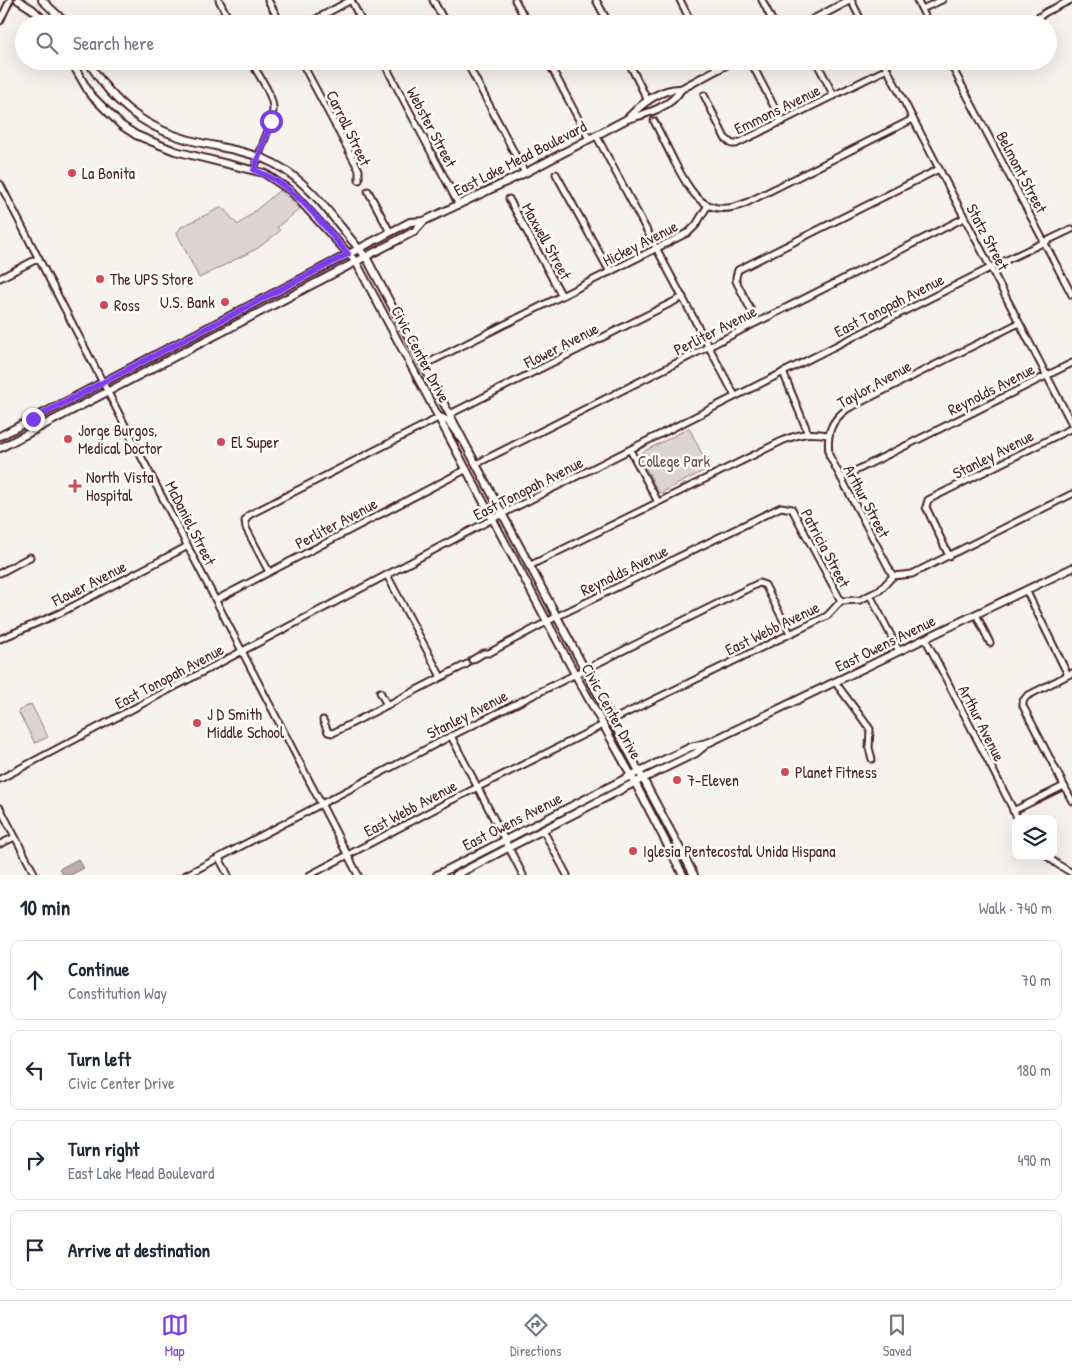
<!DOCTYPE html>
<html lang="en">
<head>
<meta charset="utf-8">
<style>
  body { margin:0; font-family:"Patrick Hand",sans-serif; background:#f6f6f7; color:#1f2937 }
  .controls { position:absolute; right:15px; bottom:15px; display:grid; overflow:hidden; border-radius:10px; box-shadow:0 5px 20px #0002 }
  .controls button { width:45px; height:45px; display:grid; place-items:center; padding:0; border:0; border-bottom:1px solid #e0e1e3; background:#fff; color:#1f2937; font:25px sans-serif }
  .stop { position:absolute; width:15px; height:15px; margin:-11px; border:4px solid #7c3aed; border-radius:50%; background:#fff }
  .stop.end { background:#7c3aed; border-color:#fff; box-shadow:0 1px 5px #0008 }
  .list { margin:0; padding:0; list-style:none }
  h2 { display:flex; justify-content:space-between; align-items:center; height:65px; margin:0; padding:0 20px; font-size:21px }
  h2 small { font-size:16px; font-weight:400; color:#747a83 }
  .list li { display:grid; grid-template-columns:32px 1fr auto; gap:15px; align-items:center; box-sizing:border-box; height:80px; margin:0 10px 10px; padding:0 10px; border:1px solid #e0e1e3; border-radius:10px }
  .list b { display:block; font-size:19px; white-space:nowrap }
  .list p { margin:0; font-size:16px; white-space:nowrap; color:#747a83 }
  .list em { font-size:16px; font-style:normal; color:#747a83 }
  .icon { flex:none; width:28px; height:28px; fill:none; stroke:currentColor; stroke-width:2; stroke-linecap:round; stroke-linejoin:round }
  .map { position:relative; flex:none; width:1072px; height:875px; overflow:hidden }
  .search { position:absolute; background:#fff; box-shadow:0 5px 20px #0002; left:15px; right:15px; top:15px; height:55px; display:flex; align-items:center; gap:12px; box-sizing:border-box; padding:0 18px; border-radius:28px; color:#747a83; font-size:19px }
  .sheet { height:425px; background:#fff }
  nav { display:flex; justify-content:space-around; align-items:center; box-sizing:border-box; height:70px; border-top:1px solid #e0e1e3; background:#fff; font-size:14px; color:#747a83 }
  nav a { display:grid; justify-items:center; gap:2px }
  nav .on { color:#7c3aed }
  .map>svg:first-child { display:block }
</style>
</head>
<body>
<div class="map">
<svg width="1072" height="875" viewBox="0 0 1072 875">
  <rect width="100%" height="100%" fill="#f6f3ef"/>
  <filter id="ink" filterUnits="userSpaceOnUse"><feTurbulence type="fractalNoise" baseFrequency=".02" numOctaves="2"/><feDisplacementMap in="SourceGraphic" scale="10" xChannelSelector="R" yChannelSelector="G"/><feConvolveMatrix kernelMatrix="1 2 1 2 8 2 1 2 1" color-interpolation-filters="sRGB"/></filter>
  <g filter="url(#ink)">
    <g fill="#dcd4d2" stroke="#937a7e">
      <polygon points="280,190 300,209 277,227 280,231 258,248 199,278 177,233 181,227 222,207 238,225"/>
      <polygon points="689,428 709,468 659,494 639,454"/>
      <polygon points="31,704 48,737 35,743 18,711"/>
    </g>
    <polygon fill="#bbabac" stroke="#8e7378" points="78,859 84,868 71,875 63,875 59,869"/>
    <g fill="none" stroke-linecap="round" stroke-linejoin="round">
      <g stroke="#4a1f2b" stroke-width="9">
        <g id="minor">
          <polyline points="219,0 231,24"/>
          <polyline points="268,0 281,24"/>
          <polyline points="351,0 363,24"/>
          <polyline points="433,0 446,24"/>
          <polyline points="515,0 528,24"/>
          <polyline points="596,0 609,24"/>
          <polyline points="680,0 692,24"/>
          <polyline points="762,0 774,24"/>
          <polyline points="851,0 863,24"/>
          <polyline points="917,0 929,24"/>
          <polyline points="922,9 942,0"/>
          <polyline points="0,21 10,0"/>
          <polyline points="307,24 351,0"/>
          <polyline points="1029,24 1046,12 1071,0"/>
          <path d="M251,61C258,75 271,91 273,107C274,121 258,153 254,170"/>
          <polyline points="301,61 359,170 359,180"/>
          <polyline points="383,61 459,205"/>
          <polyline points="466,61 525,173"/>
          <polyline points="548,61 589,139"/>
          <polyline points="628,61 648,101"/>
          <polyline points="712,61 717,70"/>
          <polyline points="816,61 834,96"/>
          <polyline points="883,61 1072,424"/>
          <polyline points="949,61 1072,295"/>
          <polyline points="754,68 782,122"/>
          <polyline points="704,95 725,138 732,144 736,144 887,69"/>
          <path d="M654,121C661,135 668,149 675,163C692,195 706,220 746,203L913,119"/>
          <polyline points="596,135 735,396"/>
          <polyline points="556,174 610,272"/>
          <polyline points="0,184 358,875"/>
          <polyline points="368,191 390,232"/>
          <polyline points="509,199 562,296"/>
          <polyline points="0,278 39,258"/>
          <polyline points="757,322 736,281 736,277 738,270 939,169"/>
          <polyline points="424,365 689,232 696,225 708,205"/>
          <polyline points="783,372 806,428 807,433"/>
          <polyline points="450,414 683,297"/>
          <polyline points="630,450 658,502"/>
          <polyline points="476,464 964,218"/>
          <polyline points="841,478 1072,363"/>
          <polyline points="949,556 926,507 928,500 1072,428"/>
          <path d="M529,566L784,440C802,433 810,432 829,435"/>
          <polyline points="269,572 246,528 245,521 249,515 440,417"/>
          <polyline points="0,573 30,557"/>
          <polyline points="387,575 441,677"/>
          <path d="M893,576L829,455C827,435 829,422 847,409L1019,323"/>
          <polyline points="1026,590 1068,675"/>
          <polyline points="870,595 899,651"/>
          <polyline points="216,600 467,469"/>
          <polyline points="976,614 990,643"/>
          <polyline points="925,638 1018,819"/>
          <polyline points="0,639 60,613 188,546"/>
          <polyline points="472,660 484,653 489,653 554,618 781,507 792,509 841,601"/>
          <polyline points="1072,673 1027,696 1023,701 1023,706 1072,801"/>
          <polyline points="835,682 870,729 869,748 872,759"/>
          <polyline points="380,692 387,705"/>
          <polyline points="323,720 328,732 333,733 467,664"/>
          <polyline points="612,720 827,616 841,601 860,600 880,590 893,576 912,574 1072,494"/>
          <polyline points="451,736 523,875"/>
          <polyline points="0,779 502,514 990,268 1072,229"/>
          <polyline points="0,808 35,875"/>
          <polyline points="1013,811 1064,786"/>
          <polyline points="543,830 567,875"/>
          <polyline points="0,844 15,837"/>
          <polyline points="1047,856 1057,864 1072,873"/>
          <polyline points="219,858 228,875"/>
          <polyline points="186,875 451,736 759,583 765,585 790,633"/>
          <polyline points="310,875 448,802 603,725"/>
        </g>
      </g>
      <g stroke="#4a1f2b" stroke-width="10">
        <g id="major">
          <polyline points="18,0 32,9 48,24"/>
          <polyline points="42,0 67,24"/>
          <polyline points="805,24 850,0"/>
          <polyline points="71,61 90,94 121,125 136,135 175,151 264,173 291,191 356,262 575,674 631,775 683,875"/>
          <path d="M88,61C114,105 147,130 197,142C223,148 249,151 273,163C314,184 336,224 366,257L694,875"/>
          <path d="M628,118C641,104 661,88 681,89L733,61"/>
          <polyline points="440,417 448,421 461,439"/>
          <path d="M0,436L410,222L424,221L525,173L627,119C646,114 672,107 681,89"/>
          <polyline points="0,448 415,231 424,221"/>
          <polyline points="437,875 640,771 691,747 710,742 1072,568"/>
          <polyline points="456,875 630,785 696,753 707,744"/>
        </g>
      </g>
      <use href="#minor" stroke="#fdfcf7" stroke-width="5"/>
      <use href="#major" stroke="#fdfcf7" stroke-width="6"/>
    </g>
  </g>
  <g fill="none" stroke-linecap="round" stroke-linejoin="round" filter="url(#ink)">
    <path stroke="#7c3aed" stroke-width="6" d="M33,419L348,254C321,223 295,184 254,170L271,121"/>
  </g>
  <g fill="#d1495b" stroke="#fdfcf7" stroke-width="2">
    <circle cx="72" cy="173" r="5"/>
    <circle cx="100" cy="279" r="5"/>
    <circle cx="225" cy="302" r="5"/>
    <circle cx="104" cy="305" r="5"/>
    <circle cx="68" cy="439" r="5"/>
    <circle cx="221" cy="442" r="5"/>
    <path d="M72.5 478.5h5v5h5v5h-5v5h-5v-5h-5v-5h5z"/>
    <circle cx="197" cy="723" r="5"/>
    <circle cx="785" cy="772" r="5"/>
    <circle cx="677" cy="780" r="5"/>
    <circle cx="633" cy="851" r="5"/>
  </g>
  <g text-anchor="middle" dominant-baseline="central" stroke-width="5" stroke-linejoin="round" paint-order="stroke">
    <g font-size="16" fill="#4a1f2b" stroke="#fdfcf7">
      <text transform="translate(777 109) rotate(-26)">Emmons Avenue</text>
      <text transform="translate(432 127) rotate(62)">Webster Street</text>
      <text transform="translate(349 128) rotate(64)">Carroll Street</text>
      <text transform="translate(520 158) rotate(-27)">East Lake Mead Boulevard</text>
      <text transform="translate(1022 172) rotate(62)">Belmont Street</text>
      <text transform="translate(988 237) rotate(62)">Statz Street</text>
      <text transform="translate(547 241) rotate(61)">Maxwell Street</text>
      <text transform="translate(640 243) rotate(-27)">Hickey Avenue</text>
      <text transform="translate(889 305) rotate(-27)">East Tonopah Avenue</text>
      <text transform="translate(715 330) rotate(-27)">Perliter Avenue</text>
      <text transform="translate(561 345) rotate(-27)">Flower Avenue</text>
      <text transform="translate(421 354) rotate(62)">Civic Center Drive</text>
      <text transform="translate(874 384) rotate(-29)">Taylor Avenue</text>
      <text transform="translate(991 389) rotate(-27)">Reynolds Avenue</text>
      <text transform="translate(993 454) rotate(-27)">Stanley Avenue</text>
      <text transform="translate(528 488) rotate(-27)">East Tonopah Avenue</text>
      <text transform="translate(867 501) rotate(62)">Arthur Street</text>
      <text transform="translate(191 523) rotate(63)">McDaniel Street</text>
      <text transform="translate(336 523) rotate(-28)">Perliter Avenue</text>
      <text transform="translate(826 548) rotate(62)">Patricia Street</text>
      <text transform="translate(624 570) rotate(-26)">Reynolds Avenue</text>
      <text transform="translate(89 583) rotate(-27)">Flower Avenue</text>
      <text transform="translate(772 628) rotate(-26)">East Webb Avenue</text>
      <text transform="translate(885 643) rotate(-26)">East Owens Avenue</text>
      <text transform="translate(169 676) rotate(-28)">East Tonopah Avenue</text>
      <text transform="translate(612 711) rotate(61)">Civic Center Drive</text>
      <text transform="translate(467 714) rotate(-27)">Stanley Avenue</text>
      <text transform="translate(982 723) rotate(63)">Arthur Avenue</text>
      <text transform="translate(410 808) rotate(-28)">East Webb Avenue</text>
      <text transform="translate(512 821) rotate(-27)">East Owens Avenue</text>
    </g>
    <g font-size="16" fill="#4a1f2b" stroke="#fdfcf7" text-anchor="start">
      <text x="82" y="173">La Bonita</text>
      <text x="110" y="279">The UPS Store</text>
      <text x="215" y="302" text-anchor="end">U.S. Bank</text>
      <text x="114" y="305">Ross</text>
      <text x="78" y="430">Jorge Burgos,<tspan x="78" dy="18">Medical Doctor</tspan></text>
      <text x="231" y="442">El Super</text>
      <text x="86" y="477">North Vista<tspan x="86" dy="18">Hospital</tspan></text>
      <text x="207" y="714">J D Smith<tspan x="207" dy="18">Middle School</tspan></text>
      <text x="795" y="772">Planet Fitness</text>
      <text x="687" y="780">7-Eleven</text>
      <text x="643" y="851">Iglesia Pentecostal Unida Hispana</text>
    </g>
    <g font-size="16" fill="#6e4c55" stroke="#fdfcf7">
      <text x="674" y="461">College Park</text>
    </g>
  </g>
</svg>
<div class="controls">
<button><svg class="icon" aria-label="layers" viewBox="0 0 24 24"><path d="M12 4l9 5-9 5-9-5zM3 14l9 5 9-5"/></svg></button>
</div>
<div class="stop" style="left:271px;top:121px"></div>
<div class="stop end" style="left:33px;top:419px"></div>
<div class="search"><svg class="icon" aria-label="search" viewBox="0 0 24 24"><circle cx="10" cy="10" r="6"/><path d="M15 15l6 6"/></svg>Search here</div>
</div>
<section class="sheet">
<h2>10 min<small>Walk · 740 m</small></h2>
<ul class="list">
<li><svg class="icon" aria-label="ahead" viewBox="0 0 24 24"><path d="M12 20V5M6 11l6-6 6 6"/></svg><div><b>Continue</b><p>Constitution Way</p></div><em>70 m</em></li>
<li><svg class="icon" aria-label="left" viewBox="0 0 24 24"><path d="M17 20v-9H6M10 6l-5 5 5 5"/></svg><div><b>Turn left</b><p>Civic Center Drive</p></div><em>180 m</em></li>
<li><svg class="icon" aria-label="right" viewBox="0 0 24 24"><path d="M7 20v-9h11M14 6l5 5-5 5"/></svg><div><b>Turn right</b><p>East Lake Mead Boulevard</p></div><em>490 m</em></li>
<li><svg class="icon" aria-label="arrive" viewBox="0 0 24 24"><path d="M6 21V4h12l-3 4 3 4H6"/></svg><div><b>Arrive at destination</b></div></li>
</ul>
</section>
<nav>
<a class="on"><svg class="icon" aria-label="map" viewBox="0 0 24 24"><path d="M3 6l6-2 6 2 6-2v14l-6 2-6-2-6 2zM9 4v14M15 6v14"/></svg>Map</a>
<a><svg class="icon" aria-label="directions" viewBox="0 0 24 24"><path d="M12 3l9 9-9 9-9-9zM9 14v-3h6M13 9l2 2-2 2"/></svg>Directions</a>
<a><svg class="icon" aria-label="saved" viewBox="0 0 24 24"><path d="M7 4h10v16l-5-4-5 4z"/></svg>Saved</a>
</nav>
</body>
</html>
